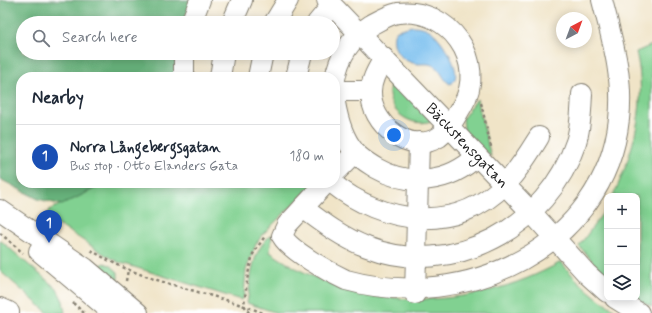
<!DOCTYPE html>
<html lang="en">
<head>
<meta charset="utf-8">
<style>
  body { margin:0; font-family:Mynerve,sans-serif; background:#f2f2f3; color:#1f2937 }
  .controls { position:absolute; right:12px; bottom:12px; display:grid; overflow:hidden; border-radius:8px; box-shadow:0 2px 10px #0003 }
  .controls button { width:36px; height:36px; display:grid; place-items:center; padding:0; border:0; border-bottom:1px solid #e0e1e3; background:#fff; color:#1f2937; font:20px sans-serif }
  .compass { position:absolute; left:556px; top:12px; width:36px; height:36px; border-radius:50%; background:#fff; box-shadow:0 2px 10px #0003; rotate:41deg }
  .you { position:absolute; left:394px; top:135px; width:14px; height:14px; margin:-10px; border:3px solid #fff; border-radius:50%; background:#1a73e8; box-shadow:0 0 0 6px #1a73e833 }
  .badge { display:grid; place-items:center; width:26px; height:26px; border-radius:50%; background:#ea580c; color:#fff; font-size:13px; font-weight:700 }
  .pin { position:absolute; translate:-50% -33px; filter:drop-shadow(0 1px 2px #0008) }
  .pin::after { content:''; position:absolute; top:21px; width:14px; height:12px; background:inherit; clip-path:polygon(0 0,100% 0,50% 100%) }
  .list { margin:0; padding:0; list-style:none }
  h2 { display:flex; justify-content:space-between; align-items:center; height:52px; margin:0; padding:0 16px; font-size:17px }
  h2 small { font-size:13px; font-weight:400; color:#747a83 }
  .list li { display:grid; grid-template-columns:26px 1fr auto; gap:12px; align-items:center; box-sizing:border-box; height:64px; padding:0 16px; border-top:1px solid #e0e1e3 }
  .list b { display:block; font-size:15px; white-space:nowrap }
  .list p { margin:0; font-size:13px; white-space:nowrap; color:#747a83 }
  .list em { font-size:13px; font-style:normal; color:#747a83 }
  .icon { flex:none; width:22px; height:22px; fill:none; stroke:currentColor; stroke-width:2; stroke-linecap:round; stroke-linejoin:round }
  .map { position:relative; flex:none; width:652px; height:313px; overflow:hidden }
  .search { position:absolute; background:#fff; box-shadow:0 2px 10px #0003; left:16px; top:16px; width:324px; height:44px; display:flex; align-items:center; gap:10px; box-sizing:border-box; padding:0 14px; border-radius:22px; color:#747a83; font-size:15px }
  .panel { position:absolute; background:#fff; box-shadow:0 2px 10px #0003; left:16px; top:72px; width:324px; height:116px; border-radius:16px }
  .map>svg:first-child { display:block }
</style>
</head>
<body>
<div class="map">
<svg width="652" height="313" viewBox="0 0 652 313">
  <rect width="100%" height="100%" fill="#fff"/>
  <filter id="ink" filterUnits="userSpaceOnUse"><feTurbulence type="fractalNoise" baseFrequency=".025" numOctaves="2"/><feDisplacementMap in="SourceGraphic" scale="8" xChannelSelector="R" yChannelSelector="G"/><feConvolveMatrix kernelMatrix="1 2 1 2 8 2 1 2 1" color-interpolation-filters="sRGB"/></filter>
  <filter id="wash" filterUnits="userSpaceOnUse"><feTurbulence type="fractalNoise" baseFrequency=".012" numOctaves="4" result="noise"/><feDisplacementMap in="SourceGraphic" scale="16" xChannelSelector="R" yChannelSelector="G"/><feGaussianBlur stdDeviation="0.9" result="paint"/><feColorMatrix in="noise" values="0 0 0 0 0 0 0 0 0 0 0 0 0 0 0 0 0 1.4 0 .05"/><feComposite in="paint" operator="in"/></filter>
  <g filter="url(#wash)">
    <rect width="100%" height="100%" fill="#f0e4c7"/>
    <g fill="#81d191" stroke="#4e7656">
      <path d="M652,45V307L634,298H637V196H613C634,152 648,100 636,52Z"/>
      <path d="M393,80L431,121C408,130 378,103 393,80Z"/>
      <polygon points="477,99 491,157 464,131 463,118"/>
      <path d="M106,183H315L263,234L256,244L246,270L244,296L241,300L118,262C92,249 70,228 43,219L49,210Z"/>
      <polygon points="607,207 607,278 579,246"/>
      <path d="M272,234L270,252C357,313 470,313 561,262C579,284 595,298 620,313H277L247,303C252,277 250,252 272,234Z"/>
      <polygon points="0,240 57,289 63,301 65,313 48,313 0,271"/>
      <polygon points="104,263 110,265 118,272 118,279 115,281 99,267"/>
    </g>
    <polygon fill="#68b37b" stroke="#42684c" points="0,0 192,0 183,23 23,23 23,53 177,53 180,77 21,77 21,183 106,183 62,205 38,199 0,179"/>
    <path fill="#76bdee" stroke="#496c85" d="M412,26C419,26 426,27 432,32C442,39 467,77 450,84C443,80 442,71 434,66C429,63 424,64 419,64C403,63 391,50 394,34L397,30Z"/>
  </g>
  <g filter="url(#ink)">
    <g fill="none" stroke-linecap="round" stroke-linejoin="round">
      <g stroke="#868072" stroke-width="22">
        <g id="minor">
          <path id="s1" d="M327,0L532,213L587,274L607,292"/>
          <polyline points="191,23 200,0"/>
          <polyline points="232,23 242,0"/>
          <polyline points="274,23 288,0"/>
          <polyline points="317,23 332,5"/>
          <polyline points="184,77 184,53"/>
          <polyline points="220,77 224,53"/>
          <polyline points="258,77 263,53"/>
          <polyline points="296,77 302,53"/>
          <path d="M335,79C339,55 351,38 371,25C380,20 388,15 398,13C448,6 489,62 462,106C455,117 450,129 439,137C409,156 370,123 371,92C371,79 378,69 384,58"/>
          <polyline points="335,91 371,91"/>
          <path d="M335,103C338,120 343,138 354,151C359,158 368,163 376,168C409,187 449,183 477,156"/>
          <polyline points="335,173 355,153"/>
          <path d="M326,183L287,225L282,236C290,251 331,273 346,280C465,313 605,247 619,119C624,78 612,39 602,0"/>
          <path d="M332,183C383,224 456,235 505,184C519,170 529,153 539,137"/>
          <path d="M303,208C323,223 343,238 367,247C453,280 548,227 576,142C581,127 581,110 582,94"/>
          <polyline points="0,210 85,268 138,313"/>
          <polyline points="39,251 113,313"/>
          <polyline points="415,294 419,142"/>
          <polyline points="615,298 639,313"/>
          <polyline points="0,308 9,312"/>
        </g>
      </g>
      <g stroke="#868072" stroke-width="2.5" stroke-dasharray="3 3" stroke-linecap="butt">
        <polyline points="481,103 491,147"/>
        <polyline points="0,233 23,253"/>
        <path d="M91,250C143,284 207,290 263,313"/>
        <polyline points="126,281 128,270"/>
        <polyline points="73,303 84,313"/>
        <polyline points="249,313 244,305 248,274 253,254 265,236"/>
      </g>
      <use href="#minor" stroke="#fff" stroke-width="20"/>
    </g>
  </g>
  <g text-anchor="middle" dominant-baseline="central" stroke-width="3" stroke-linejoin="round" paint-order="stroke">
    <g font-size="16" fill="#1c1c1c" stroke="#fff">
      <text stroke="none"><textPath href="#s1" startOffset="202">Bäckstensgatan</textPath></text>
    </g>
  </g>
</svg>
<div class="controls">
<button>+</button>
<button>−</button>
<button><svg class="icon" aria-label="layers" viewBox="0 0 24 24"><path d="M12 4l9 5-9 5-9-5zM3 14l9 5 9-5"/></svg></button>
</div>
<svg class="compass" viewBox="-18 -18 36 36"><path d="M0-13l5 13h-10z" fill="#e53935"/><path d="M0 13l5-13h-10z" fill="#747a83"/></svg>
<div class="you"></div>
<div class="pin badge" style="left:49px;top:243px;background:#1a4fb4">1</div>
<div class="search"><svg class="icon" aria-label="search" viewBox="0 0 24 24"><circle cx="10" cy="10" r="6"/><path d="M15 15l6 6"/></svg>Search here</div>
<section class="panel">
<h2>Nearby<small></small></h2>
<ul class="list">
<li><span class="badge" style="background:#1a4fb4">1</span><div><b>Norra Långebergsgatan</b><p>Bus stop · Otto Elanders Gata</p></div><em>180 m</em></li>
</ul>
</section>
</div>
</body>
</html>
